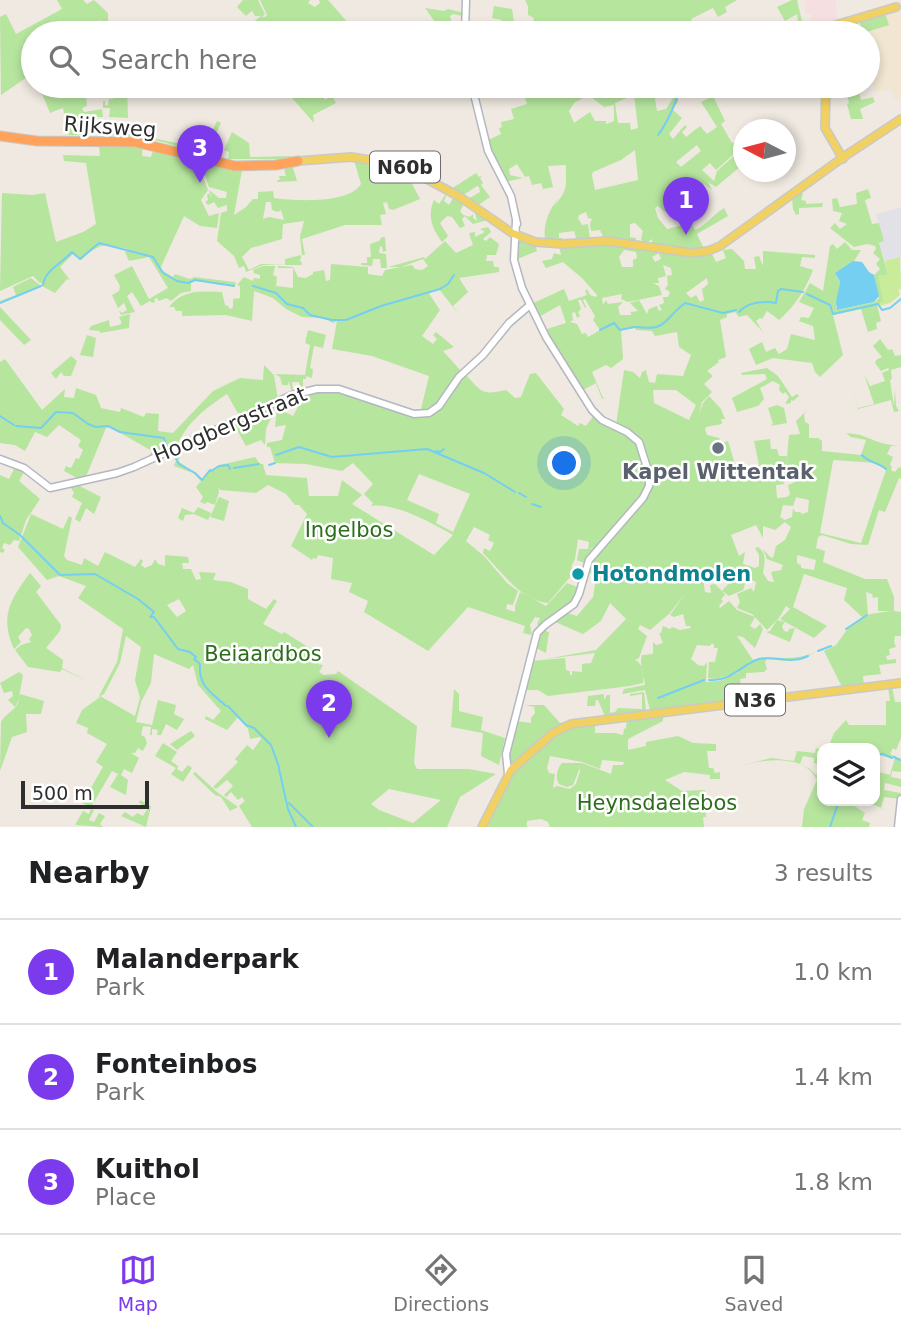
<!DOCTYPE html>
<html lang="en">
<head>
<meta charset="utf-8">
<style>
  body { margin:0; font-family:"DejaVu Sans",sans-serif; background:#f6f6f6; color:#202124 }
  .controls { position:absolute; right:21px; bottom:21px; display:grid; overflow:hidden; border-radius:14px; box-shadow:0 4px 10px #0003 }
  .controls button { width:63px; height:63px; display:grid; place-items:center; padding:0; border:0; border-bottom:2px solid #e0e0e0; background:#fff; color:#202124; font:35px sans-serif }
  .compass { position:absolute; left:733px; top:119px; width:63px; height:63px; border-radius:50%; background:#fff; box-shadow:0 4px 10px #0003; rotate:276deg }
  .scale { position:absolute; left:21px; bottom:18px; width:128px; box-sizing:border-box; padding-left:7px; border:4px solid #2e2e2e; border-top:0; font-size:19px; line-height:24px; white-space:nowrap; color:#2e2e2e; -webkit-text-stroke:5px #fff; paint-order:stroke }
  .you { position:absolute; left:565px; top:464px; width:24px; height:24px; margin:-18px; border:5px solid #fff; border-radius:50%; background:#1a73e8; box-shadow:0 0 0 10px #1a73e833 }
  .badge { display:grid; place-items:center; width:46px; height:46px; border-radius:50%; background:#7c3aed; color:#fff; font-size:23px; font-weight:700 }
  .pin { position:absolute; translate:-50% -58px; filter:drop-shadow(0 2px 4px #0008) }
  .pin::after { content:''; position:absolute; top:37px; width:24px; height:21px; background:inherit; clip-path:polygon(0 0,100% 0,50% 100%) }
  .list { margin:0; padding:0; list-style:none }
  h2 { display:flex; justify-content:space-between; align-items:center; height:91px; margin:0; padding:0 28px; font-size:30px }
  h2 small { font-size:23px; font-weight:400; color:#757577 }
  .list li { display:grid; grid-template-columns:46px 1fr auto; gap:21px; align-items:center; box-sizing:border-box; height:105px; padding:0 28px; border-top:2px solid #e0e0e0 }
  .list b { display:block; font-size:26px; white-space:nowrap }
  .list p { margin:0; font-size:23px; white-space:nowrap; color:#757577 }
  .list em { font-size:23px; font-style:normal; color:#757577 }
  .icon { flex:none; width:38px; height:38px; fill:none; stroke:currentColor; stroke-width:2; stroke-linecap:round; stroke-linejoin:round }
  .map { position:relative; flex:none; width:901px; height:827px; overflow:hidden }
  .search { position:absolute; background:#fff; box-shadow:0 4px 10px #0003; left:21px; right:21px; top:21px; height:77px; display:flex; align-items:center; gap:18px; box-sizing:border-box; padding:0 24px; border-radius:38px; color:#757577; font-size:26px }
  .sheet { height:406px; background:#fff }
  nav { display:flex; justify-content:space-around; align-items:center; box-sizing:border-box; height:98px; border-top:2px solid #e0e0e0; background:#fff; font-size:19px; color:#757577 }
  nav a { display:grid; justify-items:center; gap:4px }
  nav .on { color:#7c3aed }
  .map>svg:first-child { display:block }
</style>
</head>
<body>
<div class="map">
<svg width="901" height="827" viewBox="0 0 901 827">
  <rect width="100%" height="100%" fill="#efe9e1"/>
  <polygon fill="#e3e1e8" points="901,207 901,261 899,257 885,261 879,243 884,241 876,214"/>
  <polygon fill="#f0e6d1" points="901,8 901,98 894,100 891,89 875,92 868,63 868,33 860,33 857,21"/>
  <polygon fill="#f5dfe0" points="806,0 836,0 837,20 812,28 811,14 805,13"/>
  <g fill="#b6e59e" fill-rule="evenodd">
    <polygon points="57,0 83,0 87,4 94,0 108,13 108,23 99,20 98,25 92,26 91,28 95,28 97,33 33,33 33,73 1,95 0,17 6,14 16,34 62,9"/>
    <polygon points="243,0 258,0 265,14 262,17 265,17 267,15 260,0 310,0 308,3 315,7 320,3 319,0 328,0 357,33 313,33 299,24 290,33 264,33 253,22 261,16 255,16 252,11 246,16 237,7"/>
    <polygon points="525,0 737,0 725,7 727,12 718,17 713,8 691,19 693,24 683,31 683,33 622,33 609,23 604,23 581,33 563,33 561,27 541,26 540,33 531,32 534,18 528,15 528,6"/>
    <polygon points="792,0 797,0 804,30 794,33 789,27 798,20 797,14 785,21 777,7"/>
    <polygon points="494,6 512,9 514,22 531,33 498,33 502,20 492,18"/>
    <polygon points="425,8 444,11 448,9 464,13 463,19 462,16 453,14 450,16 453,26 448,26 448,28 464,29 464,33 443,33"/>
    <polygon points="885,13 889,25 863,33 859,20"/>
    <polygon points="856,23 859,33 827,33 826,30"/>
    <polygon points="39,86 72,86 74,88 86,86 88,93 86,94 87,106 82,108 84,112 102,109 103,117 94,117 94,124 88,125 88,135 69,135 63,108 50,113"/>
    <polygon points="100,86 127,86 128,118 109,117 110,108 103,108 103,101 105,101 105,105 108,105 109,99 113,99 114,95 102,95"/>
    <polygon points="308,86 320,86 318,87 325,100 332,96 336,103 313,115 314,123 292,98"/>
    <path d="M534,86H653L657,111L666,109L678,90V102L672,109L682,118L669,134L673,139L685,125L687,127L682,132L686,137L700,126L707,134L717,127L701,102L713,96L725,121L721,124L732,143L735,142L738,152L741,153L734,154L716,170L710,163L702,170L714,181L717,171L734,156L737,158L741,166L716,187L708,182L712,190L704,184L701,189L696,186L693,188L698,194L696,196L691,192L687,198L696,206L704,209L693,220L685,209L688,204L682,202L676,195L670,199V205L667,207L669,209L665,212L658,206L655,208L658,218L667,229L691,223L695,230C706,225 713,215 724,208L728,216L697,234L704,249L693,250L652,245V239L645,244L641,239L643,231L635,223L630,224V237L636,238V243L604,239L600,230L591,231L590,224L592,219L588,218L586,212L579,215L578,218L582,225L588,224L590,239L577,241L574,231L559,233V238H562V242L545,239C543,224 549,211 558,198L554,206C570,188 565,185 566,165L548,166L553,187L543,189L541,183L532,185L529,176L525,177L517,164L509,169L510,175L523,178L505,182L486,141L501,134L499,128L502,127L501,122L514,119L511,109L527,104L522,89ZM590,94L591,97L604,107L614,105V121L606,124V121H595L590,112L574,123L569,111L574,103ZM634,95L638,128L631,130L630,123H618L615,103ZM697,145L701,151L681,167L676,162ZM635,150L638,180L595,190L592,175L593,172L621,160Z"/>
    <polygon points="721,86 744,86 746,90 725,97"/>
    <polygon points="845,86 857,86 861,100 873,97 875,102 860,109 863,119 851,119 847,104 849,103"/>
    <polygon points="217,121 221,123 208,150 204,150 218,154 221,158 144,137 107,135 105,132 135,134 204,149"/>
    <polygon points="232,132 249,143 250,157 291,156 292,159 228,159 229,152 224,150"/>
    <path d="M99,146H143L142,156L151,157L153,150L194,159L199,170L198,164L200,161L242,170L234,215L246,207L253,199H258V192L273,191L274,198C295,201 349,204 361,184L354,160L379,162L382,179L411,182L420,199L393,210L389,209L387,202L383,203L386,214L380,215L382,225H345L302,239L305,255H302L300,237L304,221L283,224L282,239L251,248L242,257L249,270L261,264L285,265V259L301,255V259L299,261H301L302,265H263L246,272L244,266L239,268L234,256L217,241L221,213L227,211V205L218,208L214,202L208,205L205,202L208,200L207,195L209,193L212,199L209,190L219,198H226L227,192L209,187L205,175L200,170L208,190L201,200L209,216L219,213L217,228L200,226L184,216L160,269L173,277L175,274L190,279L194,277L234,282L236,283L235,286L195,281L191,283V291L181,293L171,301L166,298L159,301L157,298L154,299L155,302L152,303L150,301L141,306L132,292L127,296L135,312L121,315L119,310L122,313L127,310L124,303L118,308L112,295L119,291L120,286L114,275L132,266L149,299L168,288L149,257L129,261L125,252L128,249C103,244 101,242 81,260L73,254L60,267L70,280L67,279L55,293L42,286L0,303V301L16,295L13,287L31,278L41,286L42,282L40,283L33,276L0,291L2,193L32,195L45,193L56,242L83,232L96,224L86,163L64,161L63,155L100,156ZM266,202H271L272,210L278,212L281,210L284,220L269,217L263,219Z"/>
    <polygon points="298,165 293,168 297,181 276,182 280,179 279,176 286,176 284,168"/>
    <polygon points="476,173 479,177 483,175 480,178 483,183 481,185 490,197 477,206 468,199 480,192 479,187 477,186 462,196 451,189"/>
    <polygon points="868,189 871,198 865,200 872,224 879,223 884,241 879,243 888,274 884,302 877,305 881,321 876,323 877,329 868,332 861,309 833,315 843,355 820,377 815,372 812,363 773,358 756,365 749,349 762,342 766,352 775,348 779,354 787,349 791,334 815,340 813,326 799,321 801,317 809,318 814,308 799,302 810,283 823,291 830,246 833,244 837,249 845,242 852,250 861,250 854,261 835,273 840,283 836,308 838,310 875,302 879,298 874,275 880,269 876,264 880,259 873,253 876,249 875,246 867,244 854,247 830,228 835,223 840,229 847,224 839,221 842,213 833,211 832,199 837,198 840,207 857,204 856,193"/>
    <path d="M448,191L444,201L449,205L455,195L465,202L460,211L463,215L470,217L473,214V218L477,221L475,212L487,217L488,220L473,224L465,216L462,219L465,226L460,228L452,217L447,216L440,223L448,236L442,242C432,228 427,216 434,200L439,204Z"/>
    <polygon points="800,191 803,194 801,200 806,201 806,204 823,203 822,207 799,208 799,214 796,215 793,209 792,197"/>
    <path d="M488,227L491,232L483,239L486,241L490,237L499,244L496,255H487L486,261H493L494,267H499V272L459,278L468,292L453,306L460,316L439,289L428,292L440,310L422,336L433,344L437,339L433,335L436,332L454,347L443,351L462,372L437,407L420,413L429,376L372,356L332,349L337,321L333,323L323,318L302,317L286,309L273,298L254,291L252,321L226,315L182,316V311H176L174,307H169C182,289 202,291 222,292L225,305L228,306L230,309L233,307V299L240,298V286L237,285L244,277L253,281L254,278L260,279V275L254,273L253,270L263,266H275L273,275L277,277L276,286L293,288V268H278V266L293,267L298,277L306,278L313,274V272L324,270L326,281L330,280L331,264L368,267V274L382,276L385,270L412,265L415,269L422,270L428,266L423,259L401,267H388L424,257L425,259L445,241L456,253L473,245L469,233L475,232V237L485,232L480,229Z"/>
    <polygon points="382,237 385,237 386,251 383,252 382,247 380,246 379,253 386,254 387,268 381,268 380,259 373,259 372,266 361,265 361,263 367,263 367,257 371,257 370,244 379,241"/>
    <polygon points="519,240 535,244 537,251 515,260"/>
    <path d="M597,242L658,250L659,253L652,257L655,262L661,259L659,254L663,251L696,254L711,252L716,262L726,258L723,250L732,249L744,261L745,269H756L754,257L759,256L763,266V251L815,255V258L802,257L800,266L813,270C805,290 796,305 779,320L767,311L762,319L760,318L756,321L763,332L747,315L739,317L735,312L727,314V317L720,320L726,357L718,360L719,362L707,371L713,376L704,384L712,392L702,402L699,415L703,403L709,396L721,409L725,419H721L722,424L706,427L705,429L707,435L719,438L721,443L728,441L736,468L759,465L754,441L770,439L771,449H777L779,456H787L784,484L776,485L777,498L787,497L790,494L788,485L795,482L794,478L785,480L789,435L800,434L796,421L807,410L804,414L805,422L809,424V438H818L822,441V451L861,455L866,440L851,437L846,433C852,434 858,434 863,436C876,441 885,446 901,445L891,446L887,454L893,457L890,465L892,467L891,470L895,472L899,467L901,468V479L899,478L885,512L879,510L868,545L851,544L822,535L818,537L816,548L825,551L823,562L865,579H887L894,597V611L901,612V636H895L894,642L896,647L889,649L890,655L886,656L887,660L896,659V663L879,665L881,674L863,676L864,685L842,687L824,651L836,645L849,627L870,614L891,611H878V597L873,598L872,594L866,592L868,614L863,618L844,600L847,588L804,574L793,607L827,626L814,638L780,619L790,609L786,606L779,618L767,630L752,614L737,608L740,602L737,594L751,588L754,592L756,582L747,578L743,590L729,596L722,591L725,595L721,599L723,601L719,606L720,608L729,601L737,610L755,617L750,626L755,629L760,624L763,629L755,648L743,637L737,636L753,660C776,654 791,663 816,652C797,663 786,661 767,659L765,662L767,669L764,672L746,673V678L740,679L741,688L749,686L752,698L650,710L645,690L622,694L624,689L645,685C644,675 639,664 642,655L653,654V642L656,645L663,643L659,633H661L663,626L670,629L672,627L680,630L691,628L690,626H686L683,614L674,617L670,615L685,594L669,614L650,630L640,625L638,629L647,636L639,658L635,660C643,663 644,675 643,683L630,686L548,696L538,690H523L531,661L565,658L566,670L570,671V675H572V671L582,672V664L591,663L595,653L545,659L596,650L626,619L610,603L601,621L583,634L553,621L542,630L549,632L546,653L536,648L533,650C539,629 549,623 568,613L577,616L593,597L596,578L589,572L591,566L589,564C603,542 644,510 650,487C652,477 650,469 647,460C641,440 634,433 616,425L624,370L633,372L640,378L642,372L646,370L649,382L655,383L657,374L683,376L691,355L679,347L677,332L655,336L652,331L636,330L635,328L621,330L623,359L611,368L606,365L592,372L603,398H605L602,399L596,383L583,390L602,418L594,410L545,332L547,329L566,323L560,305L537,318L531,304L564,289L569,301L587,295L585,291L587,289L590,295L596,297L597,295L583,279L563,262L546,268L542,261L552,259L554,253L561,255L559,246ZM624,250L636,252L637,258L633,260V267H622L619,257ZM663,265L671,268L672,275L667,276L668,285L665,289L670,292L668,297H663L664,303L659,305L662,310L659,311L657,306L649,309L647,314L639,300L630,303L638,311L631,312V315H620L618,307L623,302L608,304L606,300L603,305L602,298L622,294L621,299L628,302L662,295L659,286L653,283H659L658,278L666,276ZM707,278L708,284L702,289L704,300L700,302L696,295L691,298L686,293ZM585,299L595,316L593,320L600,330L588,337L586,333L582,334L577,324L570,322L573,320L572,313L575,312L577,318L580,316L578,312L581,309L578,300H581L585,308L586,307L583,300ZM653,390H676L696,405L689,420L654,403ZM834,460L877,463L886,470L861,543L820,533L833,461ZM796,497L809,500L808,512L802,514L800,512H795L793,508L792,517L785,520L780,517L783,505L793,506ZM785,522L791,527L785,540L776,546L773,558L770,557L763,549L767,559L783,565L781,570L771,572L774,582L768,581L763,573C764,563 768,554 758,547L755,548L759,555V566L755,568L743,564L745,552L739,556L731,535L756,525L763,538V526L775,530ZM797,555L816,560L814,570L801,568V565L797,563ZM719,572L723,575L720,579L722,581L728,579L729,583L722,591L715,584L710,585L711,593L705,592L703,579L709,574H717ZM711,644H714V648H718L715,662H709L708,678C719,681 730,673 740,672L719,681L706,682L707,662L704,666L698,665L691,659L697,645L710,646Z"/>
    <polygon points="0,307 31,340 24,345 0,320"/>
    <polygon points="130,314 129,328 100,333 100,331 89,330 91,326 109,320 110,327 119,325 122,323 119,317"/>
    <polygon points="308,330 326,335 323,348 314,346 310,368 313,369 312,378 306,376 306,379 303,379 303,388 300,389 299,382 292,382 293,390 291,390 289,381 288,385 282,385 280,377 275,374 305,375 310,345 305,343"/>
    <polygon points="87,335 96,338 93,357 80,355"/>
    <polygon points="880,339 888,350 892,349 895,356 901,355 901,367 891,370 892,379 890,380 894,406 895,389 896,406 899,411 894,412 891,400 858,409 854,390 858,408 874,404 864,374 870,386 885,381 882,373 889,370 888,368 881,371 875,363 876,360 882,357 873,346"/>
    <polygon points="71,356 77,361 71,376 64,376 61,372 56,379 51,373"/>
    <path d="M5,359L42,410L65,389L64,397L74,398L76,388L96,395L101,408L120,412L121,408L144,417L146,413L159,414L158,431L173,433L213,391L240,378L263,380L264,365L274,375L278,400L240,417L227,394C207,407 186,423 177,446L148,458L152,451L110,427L106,428L85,479L81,480L64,471L66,466L71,468L76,458L79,459L83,450L78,446L81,440L59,425L47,437L35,432L25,451L15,445L0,443V362Z"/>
    <polygon points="767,368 778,376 792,397 797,394 799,396 793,401 791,400 791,403 785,404 789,397 785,392 783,394 779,390 780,385 773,381 760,388 764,399 758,406 737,412 732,398 767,379 765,374 742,375 741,373"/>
    <path d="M536,373L564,409L561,415L578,426L580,423L586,426L594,415L631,436L641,450L648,482L643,495L596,549L589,548L594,550L584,563L577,560L579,549H588L589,542L578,539L575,559L571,567L577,569L548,603C521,601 501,571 483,553L484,548L490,551L494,543L488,540L490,535L474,527L466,541L461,537L484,556L507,583L518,591L513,605L507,604L506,609L515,612V606L520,592L546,606L567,583L580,588L576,599L540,627L537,624L540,618L535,617L530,625L532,635L523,633L525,626L468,607L428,651L364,612L368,601L349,592L352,583L331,579L333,558L318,555L316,559L313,558L312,560L291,546L307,514L299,505H295L286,494L268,485L256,493L220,490L218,487L219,492L215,505L207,502L205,504L200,502L203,497L196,487L201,481L193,473L174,466L177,458L170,451L174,450L180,457L178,461L203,479L211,468V471L220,465L255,457L260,464H263L266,475L307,478L309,496H338L342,480L362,495L352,504L434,555L453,535C432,523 394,502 371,506L373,503L364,494L373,484L353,463L342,471L306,464L275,463L270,447H267V443L282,440L286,425L275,427L277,408L293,416L299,405L293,395L298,393L301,397L305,396L307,392L328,388L412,415L432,412L465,374C481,391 481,396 506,390L515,398L521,397L530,374ZM419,474L470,494L453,532L436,523L439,514L407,500Z"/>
    <polygon points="277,404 266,429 265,445 261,440 246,446 233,423"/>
    <polygon points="777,405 784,408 787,423 770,426 773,424 768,408"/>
    <polygon points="16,465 25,470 19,481 40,499 26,520 19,541 14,540 10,545 4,543 2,548 5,550 3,553 0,552 0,475 9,479"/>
    <polygon points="74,483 101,497 94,514 86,508 80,522 75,519 82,503 72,497 74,492 72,490 70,484"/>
    <polygon points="219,497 229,501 224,521 210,517"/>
    <polygon points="198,507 211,513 208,520 194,514 185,515 183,521 178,518 182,508 194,513"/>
    <path d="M31,514L63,529L69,516L72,518L64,556L67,560L82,565L84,558L98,566L105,552L135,567L141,559L143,561L141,565L145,568L152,565L155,559L158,564L165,566V555L188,557L189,563H182L183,569H191L196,580L201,579L199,572L216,573L213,580L231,582L248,589V599L266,609L274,599L277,601L263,624L282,634L284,632L324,657L318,664L323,665L319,672L324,675L336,674L338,671L417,726L414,763L417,769H469L496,774L460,797L447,827H252L239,806L245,801L242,797L238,800L231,792L226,797L224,795L233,786L227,780L216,789L213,787L238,762L235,759L247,745L253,750L261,739L260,737L250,739L248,729L238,717L227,730L205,719L206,716L213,720L221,711L198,685L193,665L189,669L154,654L151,683L141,702L136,722L152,725L158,700L176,705L174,714L184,719L177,730L166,724L161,735H157L158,730L152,729V735H150L151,727L143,726L141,735L145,737L147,743L143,751L138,748L135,753H131L139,758L132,773L124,769L121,775L128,780L126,795L110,787L118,774L112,771L91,807L82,803L103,767L96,762L107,744L87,733L88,728L76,723L82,710L100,697L99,696L117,662L123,629L78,598L86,586L59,576L47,580L18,547ZM179,599L186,611L177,617L167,605L165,606ZM126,636L141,647L135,680L140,698L135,716L100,696L104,694L120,663ZM389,789L441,800L413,823L379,810L371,804Z"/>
    <path d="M30,573L41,586L36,592L61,625L60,631L46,648L63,660L62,668L91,683L62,669L60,672L28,667L15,650L21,645L31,642L29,639L32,635L29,629L26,628L18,637L21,642L14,649C0,617 9,601 30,573Z"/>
    <polygon points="777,620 785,622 782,626 784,631 788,632 789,629 795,628 790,642 766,632 770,631"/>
    <path d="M19,672L23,675L19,697L20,694L44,701L41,714H26L27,732L12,737L0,771L1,722C6,712 17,711 19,699L15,707L8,700L13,696L12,691L4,693L0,683Z"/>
    <polygon points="892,686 895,702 901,702 901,738 896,750 893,748 890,754 901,759 901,772 892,771 891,777 901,779 901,787 885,783 884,790 901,793 900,799 884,797 881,808 898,815 865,801 875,801 875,771 890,775 895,758 875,755 875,748 828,748 834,733 846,720 849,725 886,725 886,701 890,701 888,687"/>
    <polygon points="454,689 459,694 459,711 483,717 481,730 505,738 499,765 481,756 483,733 451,727"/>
    <polygon points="644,692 646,711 605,716 598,700 596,700 595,706 587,706 588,696 604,694 604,700 607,695 610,695 610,713 615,712 618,708 642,709 642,694 630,696 630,694"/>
    <polygon points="525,705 544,705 560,723 586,716 568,722 513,764 510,763 507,756 515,721 531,723 531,718 535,713 534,707"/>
    <path d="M663,713V721L628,739V750L646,746V742L678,736L693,743L716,744V751H707L709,768H713L715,773L720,772V779H710V775L684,772L665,780L682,791L705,790L706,817H703L704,827H550L548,822L541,819L527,821V827H485L512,773L555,734L567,728L595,721V733H615L623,735L624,729L626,728L627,717ZM550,756L582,762L600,769L602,760L624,762L623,765H613L611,774L582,763H562C557,768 555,778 559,784L567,787L573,785L579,770L578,764L580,771L576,784L570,789L557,786L553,788L555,774L549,773L547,768Z"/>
    <polygon points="191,731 195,736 177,750 170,744"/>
    <polygon points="163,743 177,752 171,761 178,766 177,769 182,772 188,765 192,768 183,782 171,774 176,768 155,756"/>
    <path d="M816,748L822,750V765L814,763V758L803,756L800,764L810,769L816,775L818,771L821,772L822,766V801H855L853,805L865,813L862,820L870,823L869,827H802L804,809L817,780C803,752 763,760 739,766L771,758L794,761L797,751L815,753Z"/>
    <polygon points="195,772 217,792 238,807 230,811 221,797 215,795 193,774"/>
    <polygon points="140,800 151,806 146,827 121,816 125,812 133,817 137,813 143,816 148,808 139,803"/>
    <polygon points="91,809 94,810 89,820 94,822 99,813 105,816 100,824 103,827 75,825 83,811 89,814"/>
  </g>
  <polygon fill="#c9ec9a" points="900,257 901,289 898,290 900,295 890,303 880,306 880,303 883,302 878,276 888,274 885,261"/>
  <polygon fill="#75cff0" points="853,261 862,262 869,272 874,275 879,296 874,302 837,310 836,302 840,282 835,273"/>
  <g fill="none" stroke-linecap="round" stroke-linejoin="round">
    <g stroke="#75cff0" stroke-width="2">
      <polyline points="609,24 622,33"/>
      <path d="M658,135C666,125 676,103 679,91L691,92L693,86"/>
      <path d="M43,285C45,270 61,264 72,252L80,259L99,243L153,257L163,273L177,281L188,283L195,280L234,286"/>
      <polyline points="253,286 276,293 287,304 303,308 310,315 332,320 346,320 381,306 440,289 448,284 454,275"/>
      <polyline points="807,294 830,305 833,314 878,304 882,310 890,308 901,299"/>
      <polyline points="0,303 41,286"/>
      <path d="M739,312C748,302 763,301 776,303L778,291L781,289L803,292"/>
      <path d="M636,327C669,331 662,320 685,303L723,313L736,310"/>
      <polyline points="600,330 614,323 620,330 634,327"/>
      <polyline points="0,416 14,425"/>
      <polyline points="16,426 41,428 56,412 73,413 88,424 96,427 108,426 120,432 164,438 167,447"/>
      <polyline points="436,451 440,452 444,449"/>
      <polyline points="172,452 179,464 195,473 202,480 210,470"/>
      <polyline points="276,455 299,447 332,457 427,449 484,473 515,492"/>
      <path d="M862,455C869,463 878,462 886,469"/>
      <polyline points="269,465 275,463"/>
      <polyline points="234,468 259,464"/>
      <polyline points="211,471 219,466 228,465 230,469"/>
      <polyline points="519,493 526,497"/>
      <polyline points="532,504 541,507"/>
      <polyline points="0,516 3,523 20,535"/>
      <polyline points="21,536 60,575 95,574 138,599 154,612 151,616"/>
      <path d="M150,617H154L178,649L190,652L196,657L194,659L200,664C198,686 211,692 226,706"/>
      <polyline points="846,629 867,615"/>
      <polyline points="818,651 831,646"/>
      <path d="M709,680C731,682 742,664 759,659C775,655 791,665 808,656"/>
      <polyline points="658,698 704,680"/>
      <polyline points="228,706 246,725 254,728 271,745 279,767"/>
      <polyline points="875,754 883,754 892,758"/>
      <polyline points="894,757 900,760"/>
      <polyline points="279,769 288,809 296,827"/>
      <polyline points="289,803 313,827"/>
      <polyline points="830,827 839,801"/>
    </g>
    <g stroke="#b4b7c1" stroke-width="9">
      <g id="secondary">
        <polyline points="465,33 466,0"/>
        <polyline points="472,86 488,151 511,196 517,224"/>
        <polyline points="0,459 24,468 50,488 117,473 134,467 292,395 317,389 339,389 414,414 429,413 439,406 459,377 483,355 509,323 530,305"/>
        <polyline points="508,773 506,754 537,633 545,625 574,604 579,594 589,560 643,498 649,486 649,474 639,442 627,432 602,420 592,410 546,337 522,288 514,260 516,221"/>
        <polyline points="898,827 901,799"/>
      </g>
    </g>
    <g stroke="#c9c9c9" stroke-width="10">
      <g id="primary">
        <polyline points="809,33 896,7"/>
        <polyline points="826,86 825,128 843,159"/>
        <polyline points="298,161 351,157 401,165 460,197 512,233 535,242 563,244 607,241 692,253 708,251 720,246 845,156 901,119"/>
        <polyline points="482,827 511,770 553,733 571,724 901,683"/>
      </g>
    </g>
    <g stroke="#c9c9c9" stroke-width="11">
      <polyline id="highway" points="0,136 37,141 135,142 235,166 276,165 298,161"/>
    </g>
    <use href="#secondary" stroke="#fff" stroke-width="6"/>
    <use href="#primary" stroke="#f2d163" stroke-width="7"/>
    <use href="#highway" stroke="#ffa35c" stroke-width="9"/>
  </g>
  <circle fill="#6b7280" stroke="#fff" stroke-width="2.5" cx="718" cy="448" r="7"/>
  <circle fill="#0f9aa8" stroke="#fff" stroke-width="2.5" cx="578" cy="574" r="7"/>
  <g text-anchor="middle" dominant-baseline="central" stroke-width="5" stroke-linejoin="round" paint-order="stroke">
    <g fill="#fff" stroke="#6d6d6d" stroke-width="2">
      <rect x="370" y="151.5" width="70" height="31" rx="5"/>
      <rect x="725" y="684.5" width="60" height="31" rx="5"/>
    </g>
    <g font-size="19" font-weight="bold" fill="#2e2e2e">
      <text x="405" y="167">N60b</text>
      <text x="755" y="700">N36</text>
    </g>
    <g font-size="21" fill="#2e2e2e" stroke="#fff">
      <text transform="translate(110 127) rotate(4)">Rijksweg</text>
      <text transform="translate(230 425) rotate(-23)">Hoogbergstraat</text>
    </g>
    <g font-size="21" font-weight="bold" fill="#5b616d" stroke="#fff">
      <text x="718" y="472">Kapel Wittentak</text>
    </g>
    <g font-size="21" fill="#2c6e1b" stroke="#fff">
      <text x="349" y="530">Ingelbos</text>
      <text x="263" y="654">Beiaardbos</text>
      <text x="657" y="803">Heynsdaelebos</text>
    </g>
    <g font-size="21" font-weight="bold" fill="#0d838f" stroke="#fff" text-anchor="start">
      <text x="592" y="574">Hotondmolen</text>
    </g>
  </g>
</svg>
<div class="controls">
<button><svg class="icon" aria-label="layers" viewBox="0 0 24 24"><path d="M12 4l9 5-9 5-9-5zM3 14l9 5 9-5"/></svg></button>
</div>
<svg class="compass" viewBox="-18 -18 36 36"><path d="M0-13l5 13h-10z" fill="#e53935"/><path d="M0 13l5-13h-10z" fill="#757577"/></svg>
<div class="scale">500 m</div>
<div class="you"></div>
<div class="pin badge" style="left:686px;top:235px">1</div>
<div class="pin badge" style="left:329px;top:738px">2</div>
<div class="pin badge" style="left:200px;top:183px">3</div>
<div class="search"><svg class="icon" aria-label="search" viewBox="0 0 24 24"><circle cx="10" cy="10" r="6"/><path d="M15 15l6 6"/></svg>Search here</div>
</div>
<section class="sheet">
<h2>Nearby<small>3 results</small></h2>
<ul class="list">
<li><span class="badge">1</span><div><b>Malanderpark</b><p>Park</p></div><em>1.0 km</em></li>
<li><span class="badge">2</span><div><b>Fonteinbos</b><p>Park</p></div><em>1.4 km</em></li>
<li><span class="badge">3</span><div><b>Kuithol</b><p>Place</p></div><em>1.8 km</em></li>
</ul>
</section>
<nav>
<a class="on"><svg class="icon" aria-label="map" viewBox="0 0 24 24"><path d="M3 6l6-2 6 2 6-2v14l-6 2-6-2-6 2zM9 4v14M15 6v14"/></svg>Map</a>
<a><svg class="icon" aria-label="directions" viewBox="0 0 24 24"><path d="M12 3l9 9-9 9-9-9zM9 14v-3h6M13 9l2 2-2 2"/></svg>Directions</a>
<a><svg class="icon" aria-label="saved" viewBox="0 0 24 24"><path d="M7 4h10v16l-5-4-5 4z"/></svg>Saved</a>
</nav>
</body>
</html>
